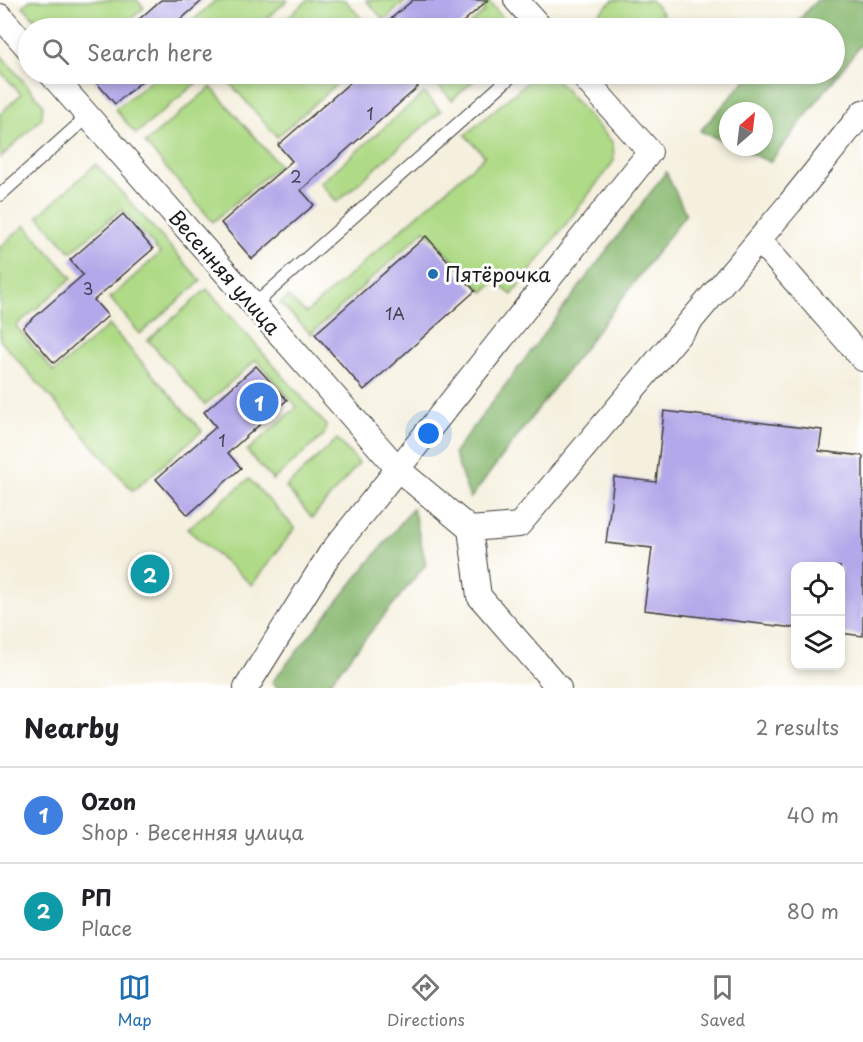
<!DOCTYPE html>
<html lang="en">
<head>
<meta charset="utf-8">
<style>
  body { margin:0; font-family:"Playpen Sans",sans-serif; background:#f6f6f6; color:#202124 }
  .controls { position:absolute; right:18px; bottom:18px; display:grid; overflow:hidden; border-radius:12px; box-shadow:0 3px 9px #0003 }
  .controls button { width:54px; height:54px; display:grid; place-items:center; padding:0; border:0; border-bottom:2px solid #e0e0e0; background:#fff; color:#202124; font:30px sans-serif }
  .compass { position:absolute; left:719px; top:102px; width:54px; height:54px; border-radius:50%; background:#fff; box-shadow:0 3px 9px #0003; rotate:28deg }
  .you { position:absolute; left:429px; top:434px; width:21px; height:21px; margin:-15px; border:4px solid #fff; border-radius:50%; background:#1a73e8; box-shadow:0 0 0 9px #1a73e833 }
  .badge { display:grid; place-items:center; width:39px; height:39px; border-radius:50%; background:#1f6fb2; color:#fff; font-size:20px; font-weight:700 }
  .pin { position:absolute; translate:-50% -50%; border:3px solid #fff; box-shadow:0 2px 6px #0006 }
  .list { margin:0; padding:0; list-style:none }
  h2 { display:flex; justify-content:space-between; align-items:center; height:78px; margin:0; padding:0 24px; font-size:26px }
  h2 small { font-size:20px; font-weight:400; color:#757577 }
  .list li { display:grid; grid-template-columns:39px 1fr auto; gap:18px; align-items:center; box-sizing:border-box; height:96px; padding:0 24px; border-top:2px solid #e0e0e0 }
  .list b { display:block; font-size:22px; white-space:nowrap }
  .list p { margin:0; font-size:20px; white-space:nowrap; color:#757577 }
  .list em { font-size:20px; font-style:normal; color:#757577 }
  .icon { flex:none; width:33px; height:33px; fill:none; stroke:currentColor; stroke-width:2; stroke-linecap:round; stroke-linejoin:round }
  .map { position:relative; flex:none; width:863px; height:688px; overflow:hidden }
  .search { position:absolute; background:#fff; box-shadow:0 3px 9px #0003; left:18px; right:18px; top:18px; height:66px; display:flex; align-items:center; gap:15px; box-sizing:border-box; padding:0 21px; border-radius:33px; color:#757577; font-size:22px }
  .sheet { height:270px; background:#fff }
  nav { display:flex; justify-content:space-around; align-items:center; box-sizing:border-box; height:84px; border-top:2px solid #e0e0e0; background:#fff; font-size:16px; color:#757577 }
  nav a { display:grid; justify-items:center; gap:3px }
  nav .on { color:#1f6fb2 }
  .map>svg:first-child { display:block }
</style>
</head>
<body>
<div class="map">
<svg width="863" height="688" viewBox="0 0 863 688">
  <rect width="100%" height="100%" fill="#fff"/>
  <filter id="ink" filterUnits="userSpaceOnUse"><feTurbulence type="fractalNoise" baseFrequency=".0167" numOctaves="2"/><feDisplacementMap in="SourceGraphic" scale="12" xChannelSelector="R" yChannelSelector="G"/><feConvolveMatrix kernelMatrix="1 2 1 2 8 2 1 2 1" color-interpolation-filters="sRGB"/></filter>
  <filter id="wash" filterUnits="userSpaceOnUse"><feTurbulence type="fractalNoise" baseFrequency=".008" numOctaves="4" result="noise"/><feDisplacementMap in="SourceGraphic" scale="24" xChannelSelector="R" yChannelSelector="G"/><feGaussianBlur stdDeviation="1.35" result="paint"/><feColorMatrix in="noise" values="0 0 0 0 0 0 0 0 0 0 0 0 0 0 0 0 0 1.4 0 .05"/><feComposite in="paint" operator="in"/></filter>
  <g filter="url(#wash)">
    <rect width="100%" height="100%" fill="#f5f0de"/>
    <g fill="#afda86" stroke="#667b51" stroke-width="1.5">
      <polygon points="30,0 137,0 144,8 120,28 43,28 23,6"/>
      <polygon points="216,0 288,0 255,28 184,28"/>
      <polygon points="308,0 345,0 370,28 275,28"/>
      <polygon points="366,0 407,0 384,20"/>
      <polygon points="475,0 487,0 512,28 466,28 485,11"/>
      <polygon points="613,0 651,0 663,14 648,28 583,28"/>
      <polygon points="0,54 43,104 42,118 0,158 0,114 21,94 0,71"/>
      <polygon points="160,74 198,74 202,78 136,134 115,109"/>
      <polygon points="222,74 348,74 277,137"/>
      <polygon points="427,74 481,74 452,100"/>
      <polygon points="537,74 551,74 613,143 614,161 512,295 495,282 483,292 425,230 311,334 280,303 288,297 306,313 485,156 465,135"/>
      <polygon points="211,87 279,165 213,222 145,143"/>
      <polygon points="424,93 441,111 337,202 320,183"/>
      <polygon points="96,164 201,281 140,334 110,298 160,253 122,209 71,252 38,216"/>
      <polygon points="25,225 72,278 16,326 54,372 109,325 202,431 133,491 0,340 0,247"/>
      <polygon points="207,289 326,425 324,435 273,480 247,451 297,407 256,360 205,405 148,340"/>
      <polygon points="337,439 359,463 312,518 286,487"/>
      <polygon points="249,479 295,528 252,585 187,529"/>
    </g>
    <g fill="#8bba73" stroke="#546b48" stroke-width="1.5">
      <polygon points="817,0 863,0 863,42 770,162 736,147 764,147 764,111 728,111 728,143 700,131 751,74 834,74 834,28 791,28"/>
      <polygon points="666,172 686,214 470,499 454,453"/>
      <polygon points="413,508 426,564 325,688 278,688 272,682"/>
    </g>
    <g id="blocks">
      <g fill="#b3a8e9">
        <polygon points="161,0 203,0 171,28 129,28"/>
        <polygon points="413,0 488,0 456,28 380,28"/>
        <polygon points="89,74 150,74 115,104"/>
        <polygon points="360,74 406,74 418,87 301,190 314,205 252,259 221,223 292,161 278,145"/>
        <polygon points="123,214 153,249 94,300 108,316 54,363 23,327 83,275 70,260"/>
        <polygon points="426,236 475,291 364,390 315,334"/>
        <polygon points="256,366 287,400 228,453 241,468 188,515 156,479 216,427 204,412"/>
        <polygon points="664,411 822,430 819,451 863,456 863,636 840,633 840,567 795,567 795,628 644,610 652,548 606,543 614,477 656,482"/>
        <polygon points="149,556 166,576 150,590 133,571"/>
      </g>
    </g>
  </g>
  <g filter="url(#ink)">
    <use href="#blocks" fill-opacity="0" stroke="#3d3c39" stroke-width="1.5"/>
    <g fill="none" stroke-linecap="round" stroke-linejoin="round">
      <g stroke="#3d3c39" stroke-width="14">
        <g id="service">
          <polyline points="0,195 88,116"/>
          <polyline points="254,305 514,74"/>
        </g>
      </g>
      <g stroke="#3d3c39" stroke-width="26">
        <g id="minor">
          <polyline points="516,0 541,28"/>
          <polyline points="0,16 28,48"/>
          <polyline points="51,74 399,470 470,529 519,525 790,203 863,112"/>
          <polyline points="759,240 863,359"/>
          <polyline points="470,529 479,596 559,688"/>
          <polyline points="246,688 330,554 650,152 581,74"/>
        </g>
      </g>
      <use href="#service" stroke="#fff" stroke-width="12"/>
      <use href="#minor" stroke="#fff" stroke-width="24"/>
    </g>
  </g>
  <circle fill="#1f6fb2" stroke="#fff" stroke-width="2" cx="433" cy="274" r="6"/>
  <g text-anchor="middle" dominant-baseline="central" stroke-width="6" stroke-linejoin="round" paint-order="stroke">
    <g font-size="16" fill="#423f4f">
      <text x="370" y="113">1</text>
      <text x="296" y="176">2</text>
      <text x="88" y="288">3</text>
      <text x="395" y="313">1А</text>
      <text x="222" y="440">1</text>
    </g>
    <g font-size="20" fill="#1c1c1c" stroke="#fff">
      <text transform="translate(225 272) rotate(49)">Весенняя улица</text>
    </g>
    <g font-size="20" fill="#1c1c1c" stroke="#fff" text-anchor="start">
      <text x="445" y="274">Пятёрочка</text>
    </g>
  </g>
</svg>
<div class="controls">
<button><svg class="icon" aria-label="locate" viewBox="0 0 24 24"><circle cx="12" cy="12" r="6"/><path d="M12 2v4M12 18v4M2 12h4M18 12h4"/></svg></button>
<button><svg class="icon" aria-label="layers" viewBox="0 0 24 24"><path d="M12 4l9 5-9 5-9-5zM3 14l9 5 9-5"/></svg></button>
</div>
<svg class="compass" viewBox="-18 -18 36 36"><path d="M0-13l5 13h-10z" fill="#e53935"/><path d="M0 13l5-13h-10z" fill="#757577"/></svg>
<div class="you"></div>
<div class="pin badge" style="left:259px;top:402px;background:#3f7fe0">1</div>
<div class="pin badge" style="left:150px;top:574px;background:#0f9aa8">2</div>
<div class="search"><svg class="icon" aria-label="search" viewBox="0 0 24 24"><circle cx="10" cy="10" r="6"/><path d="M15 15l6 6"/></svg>Search here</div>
</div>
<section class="sheet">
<h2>Nearby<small>2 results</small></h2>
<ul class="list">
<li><span class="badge" style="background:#3f7fe0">1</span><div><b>Ozon</b><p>Shop · Весенняя улица</p></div><em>40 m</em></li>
<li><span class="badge" style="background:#0f9aa8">2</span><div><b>РП</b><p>Place</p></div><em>80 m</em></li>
</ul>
</section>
<nav>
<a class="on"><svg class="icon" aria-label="map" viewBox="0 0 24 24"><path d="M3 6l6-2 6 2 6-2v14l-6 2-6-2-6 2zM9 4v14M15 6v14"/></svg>Map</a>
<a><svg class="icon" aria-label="directions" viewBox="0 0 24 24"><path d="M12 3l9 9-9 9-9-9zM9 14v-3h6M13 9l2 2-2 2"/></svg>Directions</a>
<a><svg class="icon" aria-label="saved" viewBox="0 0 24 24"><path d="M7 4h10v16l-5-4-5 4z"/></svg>Saved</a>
</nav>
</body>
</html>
